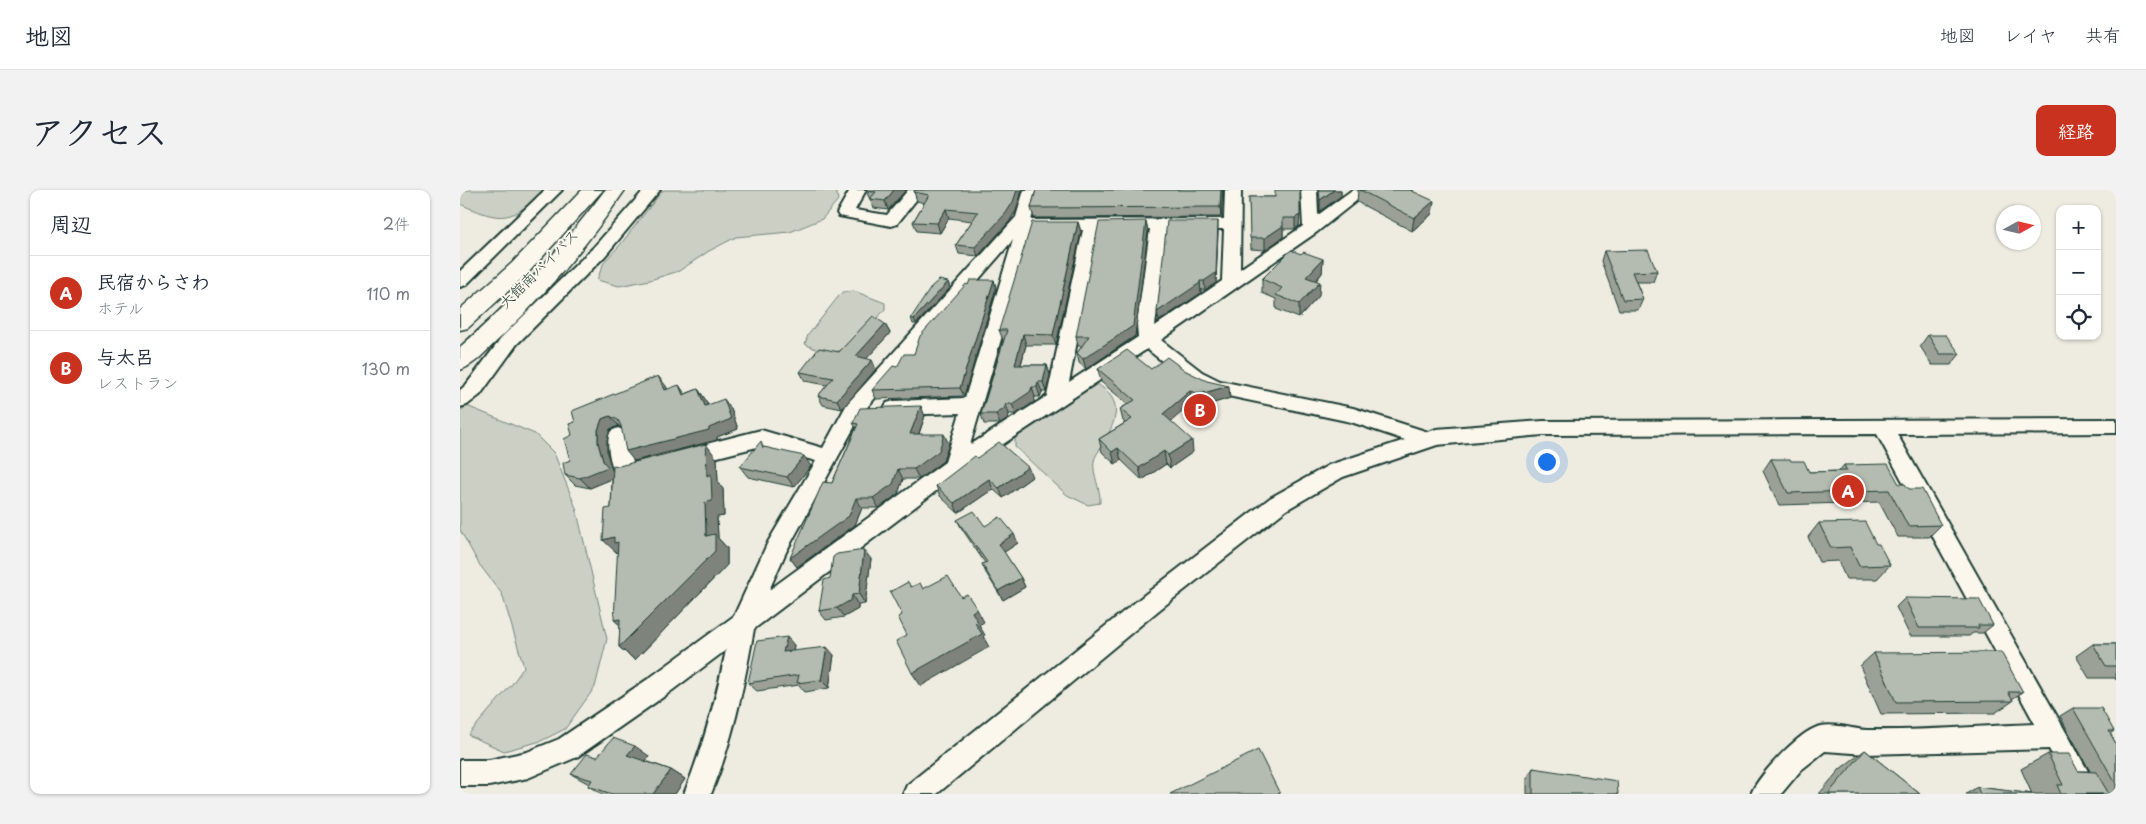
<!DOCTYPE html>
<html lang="ja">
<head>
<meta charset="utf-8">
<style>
  body { margin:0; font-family:"Playpen Sans","Klee One",sans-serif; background:#f2f2f3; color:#1f2937 }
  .controls { position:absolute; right:15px; top:15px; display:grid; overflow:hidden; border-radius:10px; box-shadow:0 1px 4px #0004 }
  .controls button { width:45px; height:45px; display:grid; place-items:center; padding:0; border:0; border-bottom:1px solid #e0e1e3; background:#fff; color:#1f2937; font:25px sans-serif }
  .compass { position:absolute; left:1536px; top:15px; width:45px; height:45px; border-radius:50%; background:#fff; box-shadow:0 1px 4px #0004; rotate:82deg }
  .you { position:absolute; left:1086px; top:271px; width:18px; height:18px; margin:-12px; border:4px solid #fff; border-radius:50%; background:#1a73e8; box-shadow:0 0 0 8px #1a73e833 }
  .badge { display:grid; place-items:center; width:32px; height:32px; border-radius:50%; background:#c8321e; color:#fff; font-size:16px; font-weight:700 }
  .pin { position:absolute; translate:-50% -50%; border:2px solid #fff; box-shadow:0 1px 5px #0006 }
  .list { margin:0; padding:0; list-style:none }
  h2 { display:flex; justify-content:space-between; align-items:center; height:65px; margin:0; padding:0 20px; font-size:21px }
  h2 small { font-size:16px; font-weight:400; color:#747a83 }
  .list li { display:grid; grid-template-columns:32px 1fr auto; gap:15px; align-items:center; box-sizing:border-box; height:75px; padding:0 20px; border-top:1px solid #e0e1e3 }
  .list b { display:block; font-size:19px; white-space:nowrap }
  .list p { margin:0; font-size:16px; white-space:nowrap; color:#747a83 }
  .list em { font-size:16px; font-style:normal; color:#747a83 }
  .icon { flex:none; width:28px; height:28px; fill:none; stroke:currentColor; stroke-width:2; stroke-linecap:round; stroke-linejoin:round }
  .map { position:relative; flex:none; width:1656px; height:604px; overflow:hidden; border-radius:10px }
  header { display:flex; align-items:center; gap:30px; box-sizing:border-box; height:70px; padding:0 25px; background:#fff; border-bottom:1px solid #e0e1e3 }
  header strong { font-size:24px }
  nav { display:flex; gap:28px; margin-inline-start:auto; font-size:18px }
  .intro { display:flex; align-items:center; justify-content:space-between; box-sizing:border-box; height:120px; padding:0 30px }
  h1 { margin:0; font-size:35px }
  .button { padding:12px 22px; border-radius:10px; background:#c8321e; color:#fff; font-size:18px; font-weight:700 }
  main { display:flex; gap:30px; padding:0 30px }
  aside { flex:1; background:#fff; border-radius:10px; box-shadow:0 1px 4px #0004 }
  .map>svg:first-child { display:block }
</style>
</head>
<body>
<header>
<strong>地図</strong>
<nav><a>地図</a><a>レイヤ</a><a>共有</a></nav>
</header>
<div class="intro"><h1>アクセス</h1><a class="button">経路</a></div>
<main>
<aside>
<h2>周辺<small>2件</small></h2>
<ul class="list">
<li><span class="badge">A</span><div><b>民宿からさわ</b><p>ホテル</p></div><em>110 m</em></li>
<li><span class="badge">B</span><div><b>与太呂</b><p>レストラン</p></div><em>130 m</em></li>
</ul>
</aside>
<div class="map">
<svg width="1656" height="604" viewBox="0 0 1656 604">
  <rect width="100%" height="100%" fill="#eeece1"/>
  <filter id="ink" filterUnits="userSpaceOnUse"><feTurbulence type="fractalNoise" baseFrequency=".02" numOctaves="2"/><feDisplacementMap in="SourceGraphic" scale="10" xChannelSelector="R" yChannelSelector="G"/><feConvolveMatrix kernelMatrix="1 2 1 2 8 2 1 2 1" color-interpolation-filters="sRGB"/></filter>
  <g filter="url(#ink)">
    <g fill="#cbcfc4" stroke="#75867c">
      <path d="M0,0H85C51,32 43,33 0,14Z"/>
      <polygon points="203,0 376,0 378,10 362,29 330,42 276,47 249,61 219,81 190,90 159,96 137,90 144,72 160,55"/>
      <path d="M394,101L425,113V119C401,147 386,176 345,154L348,145L382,102Z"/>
      <path d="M634,192C667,211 656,231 641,257C639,261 635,266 634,271C632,285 641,298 640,313L628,315L607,305L555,257V247Z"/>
      <polygon points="7,216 75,244 94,263 116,318 147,449 135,497 105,539 81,551 44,561 8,545 52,494 64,477 42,404 19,374 0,340 0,221"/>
    </g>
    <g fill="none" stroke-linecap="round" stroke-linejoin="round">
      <g stroke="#1f3d34" stroke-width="4">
        <g id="minor">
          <polygon points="85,0 102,0 6,95 0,97 0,81"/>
          <polygon points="184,0 200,0 145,66 57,154 20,205 7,215 0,217 0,200 6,195 43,146 133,58"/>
          <polygon points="390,0 406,0 395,20 427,25 448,0 464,0 437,34 431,36 379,26 377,23"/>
          <path d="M564,0H580L571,30L764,29L765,0H781L780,79L843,36L841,0H857L858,25L892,0H910L857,42L701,150L742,182L760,191L893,218L968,242L976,239L1083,231L1656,229V243L1437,244L1641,604H1613L1589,559L1406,564L1365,561L1341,580L1321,604H1291C1298,586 1341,539 1361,536C1375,533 1392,539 1407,540C1463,541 1519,536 1575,534L1417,244L1083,245L977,255L883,287L826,320L699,420L477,604H443L447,595L683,406L810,308L869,275L945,250L891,232L749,202L728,192L687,159L501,282L294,439C284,495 273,551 251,604H224C243,557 256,509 266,460L206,505L117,567L68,588L29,596H0V570H29L67,562L99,549L188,489L274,426L308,352L356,271L301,256L222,276L215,274L212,268L215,262L301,240L363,258L387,214L556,27ZM690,39L677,134L678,147L609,192L639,40ZM707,39H764L762,91L695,136ZM573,40H623L587,206L510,255ZM553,50L505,208L434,211L427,213L424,218L427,223L434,225L500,223L485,272L309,400L326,362L402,223Z"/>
          <path d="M158,238L165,241L168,246L173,273L188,269L195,271L198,277L195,283L172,289L156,284C150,274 145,251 151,241Z"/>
        </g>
      </g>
      <g stroke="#1f3d34" stroke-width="3">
        <g id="highway">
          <polygon points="122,0 143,0 68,83 8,138 0,140 0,119 52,73"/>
          <path d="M145,0H165C128,54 86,104 39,149C27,160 15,175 0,180V157C54,110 102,58 145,0Z"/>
        </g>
      </g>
      <use href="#minor" fill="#fbf7ec" fill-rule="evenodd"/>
      <use href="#highway" fill="#fbf7ec" fill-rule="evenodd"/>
    </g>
    <g fill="#9ba197" stroke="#1f3d34">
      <polygon points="446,0 428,20 414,18 406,1"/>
      <polygon points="455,0 556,21 549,32 518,66 499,64 496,55 512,31 489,28 480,43 457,41 453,32 464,13 457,11 454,2"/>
      <polygon points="576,0 763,0 761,27 574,28 571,18"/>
      <polygon points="840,0 839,36 835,39 823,39 823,47 805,60 791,59 789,7 815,7"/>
      <polygon points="858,0 881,0 881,6 860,21"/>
      <polygon points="898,0 954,0 952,1 972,24 952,41 897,12"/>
      <polygon points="686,31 688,41 675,146 626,179 619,173 617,163 622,156 618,156 616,146"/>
      <polygon points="618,32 621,42 596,155 566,155 561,175 587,175 590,185 586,202 582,202 580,207 575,207 574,212 556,224 549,224 548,229 540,234 524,234 521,224 543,150 539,140"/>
      <polygon points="758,41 756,93 745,100 741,100 741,103 699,131"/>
      <polygon points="1144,61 1197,81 1193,92 1176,92 1183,109 1178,120 1159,120 1141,71"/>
      <polygon points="841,64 863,69 862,83 856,91 859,106 839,128 816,119 816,109 802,103 802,89"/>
      <polygon points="534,90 536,98 504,206 416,209 412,200 437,177 454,164 508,95"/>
      <polygon points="488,92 490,98 456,134 453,134 451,128"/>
      <polygon points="425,134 430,143 406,169 416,179 382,219 363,215 358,206 367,195 345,191 340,182 379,162"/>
      <polygon points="1468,145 1500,164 1491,175 1472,175 1460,156"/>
      <polygon points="638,179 691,179 726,181 770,208 741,217 732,213 711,231 733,262 710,278 706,274 682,290 661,270 655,274 642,262 639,249 665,233 663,231 660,219 668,214 641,192"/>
      <polygon points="206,196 207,199 225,204 238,199 245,209 248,215 271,219 278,239 257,247 257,250 174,271 162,238 159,236 150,239 147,250 147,263 152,281 159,276 257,269 258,293 263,299 264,326 257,327 258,348 267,358 267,375 175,470 159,457 160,435 158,364 151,318 152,289 130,298 115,295 105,285 110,270 112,245"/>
      <polygon points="465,226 459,244 489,254 483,271 459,289 443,289 438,304 419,318 402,318 395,335 337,377 330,368 372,293 396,238 393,233"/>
      <polygon points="517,268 572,287 543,308 533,299 498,323 480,306 476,296"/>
      <polygon points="1311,269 1331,271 1349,282 1379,281 1384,275 1439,294 1449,299 1481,335 1469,347 1438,347 1419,312 1319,315 1303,281"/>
      <polygon points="351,276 334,297 288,287 280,277"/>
      <polygon points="497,330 525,336 558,353 544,362 561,388 565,397 543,410 526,383 522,374 525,373 502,339"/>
      <polygon points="1359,333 1416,354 1430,375 1417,389 1386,389 1378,371 1359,372 1348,347"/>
      <polygon points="411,369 405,414 398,415 398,419 384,427 366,430 359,421 370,388"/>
      <polygon points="1445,408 1533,435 1523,443 1513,443 1509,446 1450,446 1436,417"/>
      <polygon points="1633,454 1656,454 1656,490 1655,488 1629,488 1616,466"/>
      <polygon points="334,455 333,461 374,465 369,498 345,502 339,495 297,501 288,493"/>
      <polygon points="1414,463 1563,502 1552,509 1553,511 1535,523 1421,524 1400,476"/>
      <polygon points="1613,518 1654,541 1650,544 1656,554 1656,604 1506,604 1517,597 1572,604 1561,579 1588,564 1618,581 1630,581 1600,526"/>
      <polygon points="1405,560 1460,604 1359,604 1380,579"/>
      <polygon points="189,566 186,571 211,580 225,589 215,604 142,604 128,596 129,594 111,584 137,567"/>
      <polygon points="1073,578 1158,604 1067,604 1067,588"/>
    </g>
    <g fill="#7e837b" stroke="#1f3d34">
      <polygon points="434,0 446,0 428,20 425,11"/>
      <polygon points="557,0 562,0 556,21 549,32 518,66 515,57"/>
      <polygon points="761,0 763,0 761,27 760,17"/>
      <polygon points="874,0 881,0 881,6 860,21 860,10"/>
      <polygon points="974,11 972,24 952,41 954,28"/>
      <polygon points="486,19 489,28 480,43 477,33"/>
      <polygon points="840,25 839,36 835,39 835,28"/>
      <polygon points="686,31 688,41 675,146 626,179 623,169"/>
      <polygon points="758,31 758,41 756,93 745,100 744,91"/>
      <polygon points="618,32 621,42 596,155 593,145"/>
      <polygon points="823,36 823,47 805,60 805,48"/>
      <polygon points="863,69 862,83 846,101 846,87"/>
      <polygon points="534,90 536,98 504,206 500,198"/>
      <polygon points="740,91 741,103 699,131 697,122"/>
      <polygon points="488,92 490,98 456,134 454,129"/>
      <polygon points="860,92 859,106 839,128 839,114"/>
      <polygon points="425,134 430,143 401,175 396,166"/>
      <polygon points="563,144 566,155 558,185 555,175"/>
      <polygon points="412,170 416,179 382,219 377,210"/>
      <polygon points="587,175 590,185 586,202 583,192"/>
      <polygon points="198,186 206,196 212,210 205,200"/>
      <polygon points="578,192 582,202 580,207 577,197"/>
      <polygon points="219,195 226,205 223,205"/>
      <polygon points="769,196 770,208 741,217 740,204"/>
      <polygon points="572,197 575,207 574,212 556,224 552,214"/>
      <polygon points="238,199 245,209 252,226 245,216"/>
      <polygon points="730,201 732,213 705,237 703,224"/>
      <polygon points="264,209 271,219 278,239 257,247 257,250 174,271 166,261 249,238"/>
      <polygon points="546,214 549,224 548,229 540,234 536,224"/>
      <polygon points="461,216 465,226 455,254 450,244"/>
      <polygon points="150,226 159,236 150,239 147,250 147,263 152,280 157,286 130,298 120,288 143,271 138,253 138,240 142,229"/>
      <polygon points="484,244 489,254 483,271 459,289 454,279"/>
      <polygon points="732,250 733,262 710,278 708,265"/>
      <polygon points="246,254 257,269 258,293 263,299 264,326 257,327 258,348 267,358 267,375 175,470 159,457 169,443 154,430 246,346 245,313 247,286"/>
      <polygon points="658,258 661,270 655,274 652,262"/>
      <polygon points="704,261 706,274 682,290 679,278"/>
      <polygon points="344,266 351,276 334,297 327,287"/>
      <polygon points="568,277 572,287 543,308 539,298"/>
      <polygon points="438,279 443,289 438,304 419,318 413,308"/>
      <polygon points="529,289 533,299 498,323 494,313"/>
      <polygon points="396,308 402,318 395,335 337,377 330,368"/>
      <polygon points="554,344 558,353 543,363 539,354"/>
      <polygon points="154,347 168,361 158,364 143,350"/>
      <polygon points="404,360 411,369 405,414 399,404"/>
      <polygon points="561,388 565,397 543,410 538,401"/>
      <polygon points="392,405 398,415 398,419 384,427 377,418"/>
      <polygon points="517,419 524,432 519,435 525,445 523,446 529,457 461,496 452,483 515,433 512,422"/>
      <polygon points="327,447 334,455 332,471 323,462"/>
      <polygon points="367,457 374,465 369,498 361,490"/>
      <polygon points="175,556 189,566 183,575 167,565"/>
      <polygon points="211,580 225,589 215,604 193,604"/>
    </g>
    <g fill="#b4bbb0" stroke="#1f3d34">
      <polygon points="407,0 434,0 425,11 410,9 416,2 406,1"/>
      <polygon points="455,0 557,0 553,12 546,23 515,57 496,55 518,22 486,19 477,33 453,32 469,5 454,2"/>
      <polygon points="576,0 761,0 760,17 571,18"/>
      <polygon points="815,0 840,0 840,25 835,28 823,28 823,36 805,48 790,48 789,7 815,7"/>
      <polygon points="859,0 874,0 860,10"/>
      <polygon points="900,0 950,0 974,11 954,28"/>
      <polygon points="686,31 673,136 623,169 617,163 629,146 616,146 639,32"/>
      <polygon points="707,31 758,31 756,83 744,91 740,91 740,93 697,122"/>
      <polygon points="572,32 618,32 593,145 563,144 555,175 587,175 583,192 578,192 577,197 572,197 570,202 552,214 546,214 544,219 536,224 521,224 547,140 539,140"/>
      <polygon points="831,60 841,64 843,62 863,69 846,87 860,92 839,114 816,105 822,98 802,89"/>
      <polygon points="1188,60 1197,81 1172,82 1183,109 1163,110 1144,61"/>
      <polygon points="479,90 488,92 454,129 451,128 472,96"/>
      <polygon points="510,90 534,90 500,198 412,200 433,176 437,177 444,164 454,164 460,146 506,94 508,95"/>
      <polygon points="413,126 425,134 396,166 412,170 377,210 358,206 373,188 340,182 359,158 379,162"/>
      <polygon points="1468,145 1486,145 1500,164 1480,164"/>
      <polygon points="667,160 691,179 707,167 726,181 747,191 769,196 740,204 730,201 703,224 732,250 708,265 704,261 679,278 658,258 652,262 639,249 672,229 660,219 675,210 638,179"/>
      <polygon points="198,186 205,200 219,195 223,205 238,199 245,216 264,209 271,229 249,238 249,240 166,261 161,236 158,230 150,226 142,229 138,240 138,253 143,271 148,277 120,288 105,285 103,273 110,270 104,249 112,245 109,234 115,232 112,221"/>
      <polygon points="461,216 450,244 484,244 479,261 454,279 438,279 433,294 413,308 396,308 389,326 330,368 363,292 372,293 398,234 393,233 400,218"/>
      <polygon points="301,251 303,258 304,257 344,266 327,287 280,277"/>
      <polygon points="539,252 568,277 539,298 529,289 494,313 476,296 515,266 517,268"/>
      <polygon points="246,254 247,286 251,284 252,311 245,313 246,346 255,344 255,361 159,457 160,429 154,430 158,352 154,353 154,347 143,350 145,319 151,318 153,275 159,276"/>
      <polygon points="1311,269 1330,269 1331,271 1344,271 1349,282 1387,281 1384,275 1428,274 1439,294 1445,294 1449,299 1462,299 1481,335 1448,336 1429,300 1328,303"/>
      <polygon points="514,321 525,336 540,327 554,344 539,354 561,388 538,401 522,374 527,372 497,330"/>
      <polygon points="1405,332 1416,354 1419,354 1430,375 1399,376 1390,357 1371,358 1359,333"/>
      <polygon points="404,360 399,404 392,405 391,410 377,418 359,421 364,390 370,388 373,367 377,364"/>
      <polygon points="488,386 501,407 507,404 517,419 512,422 518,432 515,433 522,444 452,483 436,451 447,445 438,427 442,425 430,402 448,392 451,397 460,393 463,399"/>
      <polygon points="1445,408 1519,409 1533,435 1518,435 1519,438 1459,438"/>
      <polygon points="327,447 323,462 367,457 361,490 337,493 339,485 288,493 297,451"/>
      <polygon points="1633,454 1656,454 1656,476 1646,476"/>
      <polygon points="1541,462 1563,502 1548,502 1553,511 1436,512 1414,463"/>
      <polygon points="1613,518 1641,518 1654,541 1649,541 1656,554 1656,594"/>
      <polygon points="153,548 175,556 167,565 211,580 193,604 152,604 128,596 132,590 111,584 127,564 137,567"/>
      <polygon points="798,560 820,604 710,604"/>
      <polygon points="1405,560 1460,604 1368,604"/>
      <polygon points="1588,564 1609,564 1618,581 1636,582 1649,604 1601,604 1597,595 1603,595"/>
      <polygon points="1073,578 1157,591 1158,604 1073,604"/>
      <polygon points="1517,597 1575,604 1520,604"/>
    </g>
  </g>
  <g text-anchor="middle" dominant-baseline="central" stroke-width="4" stroke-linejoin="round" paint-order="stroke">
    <g font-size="15" fill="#1f3d34" stroke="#fbf7ec">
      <text transform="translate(78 78) rotate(-45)">大館南バイパス</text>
    </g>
  </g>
</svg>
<div class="controls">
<button>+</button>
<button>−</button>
<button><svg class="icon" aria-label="locate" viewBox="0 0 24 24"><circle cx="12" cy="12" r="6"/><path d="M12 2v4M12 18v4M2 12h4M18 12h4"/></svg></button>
</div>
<svg class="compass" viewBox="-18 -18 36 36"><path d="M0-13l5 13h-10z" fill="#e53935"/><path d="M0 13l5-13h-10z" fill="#747a83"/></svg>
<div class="you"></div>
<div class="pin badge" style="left:1388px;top:301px">A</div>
<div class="pin badge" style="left:740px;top:220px">B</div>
</div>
</main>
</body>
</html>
